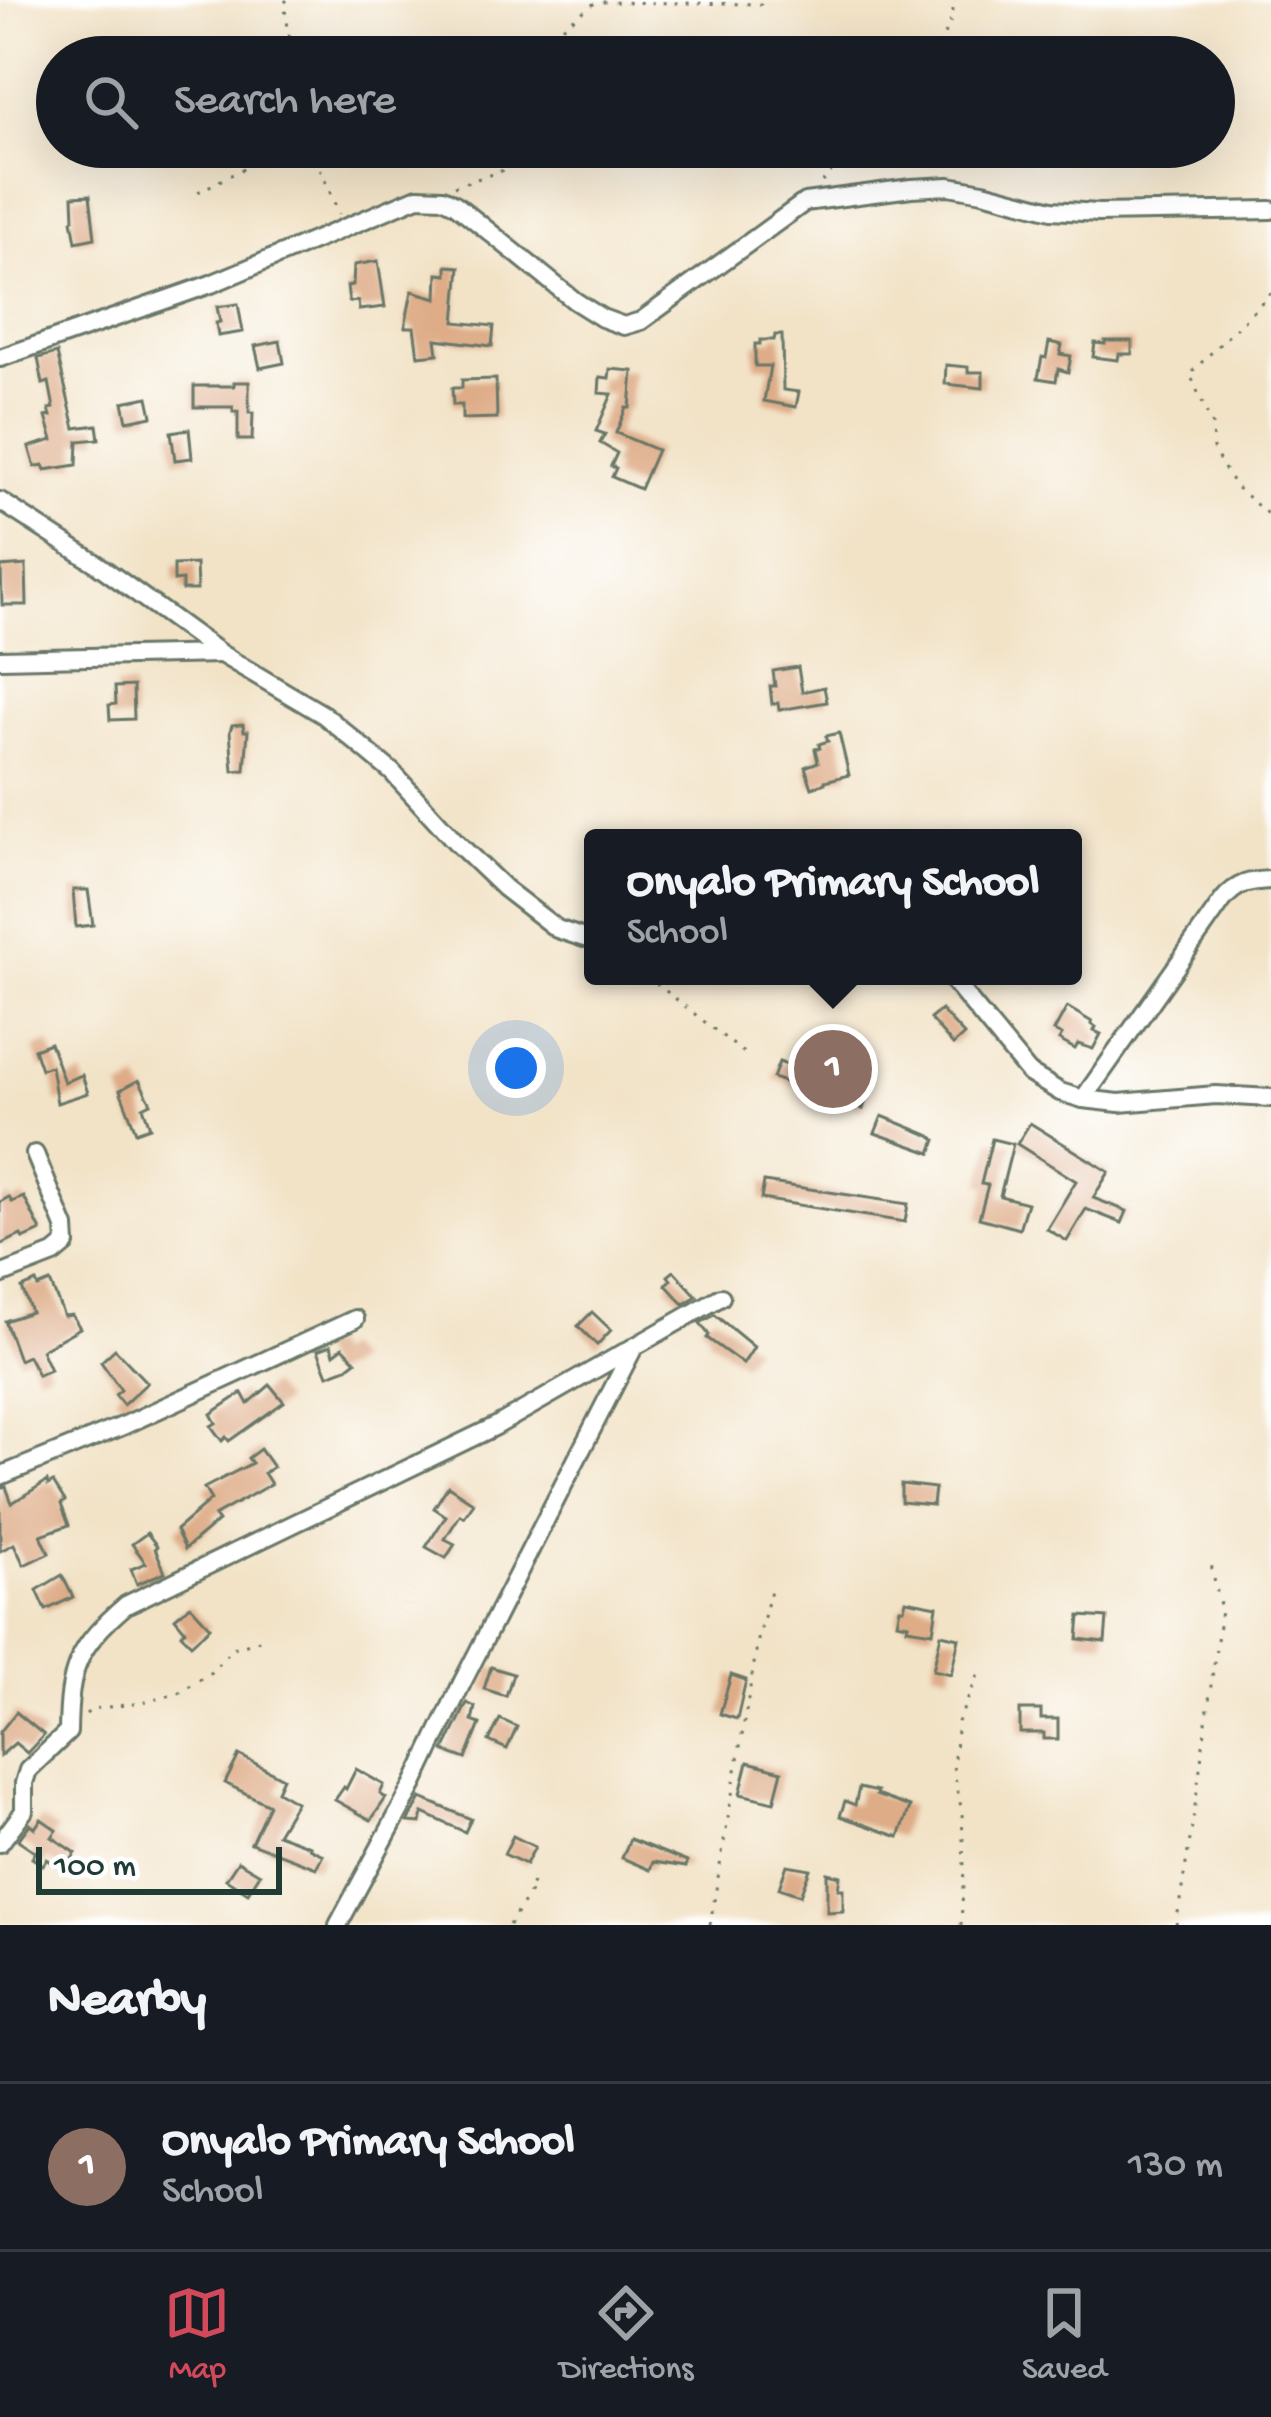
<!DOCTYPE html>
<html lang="en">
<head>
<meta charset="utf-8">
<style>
  body { margin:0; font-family:"Gochi Hand",sans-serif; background:#20242c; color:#f1f3f6 }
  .scale { position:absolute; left:36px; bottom:30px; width:246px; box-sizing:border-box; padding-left:12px; border:6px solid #1f3d34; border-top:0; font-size:33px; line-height:42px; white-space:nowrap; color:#1f3d34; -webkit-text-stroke:9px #fff; paint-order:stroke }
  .you { position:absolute; left:516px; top:1068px; width:42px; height:42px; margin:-30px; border:9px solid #fff; border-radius:50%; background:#1a73e8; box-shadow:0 0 0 18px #1a73e833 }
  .badge { display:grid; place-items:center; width:78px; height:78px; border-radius:50%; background:#d1495b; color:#fff; font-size:39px; font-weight:700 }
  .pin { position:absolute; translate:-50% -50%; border:6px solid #fff; box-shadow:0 3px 12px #0006 }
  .popup { position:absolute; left:584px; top:829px; width:498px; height:156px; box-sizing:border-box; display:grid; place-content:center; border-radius:12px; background:#171b24; filter:drop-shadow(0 3px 9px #0005); font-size:39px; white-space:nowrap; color:#9ea1a6 }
  .popup b { font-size:45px; color:#f1f3f6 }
  .popup::after { content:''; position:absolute; left:50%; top:100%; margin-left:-24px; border:24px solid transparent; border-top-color:#171b24 }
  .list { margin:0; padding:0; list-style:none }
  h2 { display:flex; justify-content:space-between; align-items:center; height:156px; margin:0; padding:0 48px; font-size:51px }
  h2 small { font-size:39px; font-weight:400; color:#9ea1a6 }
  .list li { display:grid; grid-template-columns:78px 1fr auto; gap:36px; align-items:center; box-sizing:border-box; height:168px; padding:0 48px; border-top:3px solid #363941 }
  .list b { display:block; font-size:45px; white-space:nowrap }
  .list p { margin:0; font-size:39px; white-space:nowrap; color:#9ea1a6 }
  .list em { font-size:39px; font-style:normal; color:#9ea1a6 }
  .icon { flex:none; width:66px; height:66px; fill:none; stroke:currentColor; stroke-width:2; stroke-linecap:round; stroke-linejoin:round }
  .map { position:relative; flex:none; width:1271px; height:1925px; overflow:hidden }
  .search { position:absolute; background:#171b24; box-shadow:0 12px 48px #0002; left:36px; right:36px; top:36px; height:132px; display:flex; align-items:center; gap:30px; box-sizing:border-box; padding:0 42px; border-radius:66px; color:#9ea1a6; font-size:45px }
  .sheet { height:324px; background:#171b24 }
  nav { display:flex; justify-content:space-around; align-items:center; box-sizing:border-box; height:168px; border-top:3px solid #363941; background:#171b24; font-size:33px; color:#9ea1a6 }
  nav a { display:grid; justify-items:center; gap:6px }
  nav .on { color:#d1495b }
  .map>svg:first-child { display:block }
</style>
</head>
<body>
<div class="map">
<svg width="1271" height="1925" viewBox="0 0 1271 1925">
  <rect width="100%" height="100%" fill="#fff"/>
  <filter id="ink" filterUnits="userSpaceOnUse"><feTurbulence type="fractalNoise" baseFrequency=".00833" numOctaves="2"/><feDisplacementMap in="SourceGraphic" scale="24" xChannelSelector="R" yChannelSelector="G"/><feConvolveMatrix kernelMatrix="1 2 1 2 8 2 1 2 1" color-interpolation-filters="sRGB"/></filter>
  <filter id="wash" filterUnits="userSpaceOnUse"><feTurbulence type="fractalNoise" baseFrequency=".004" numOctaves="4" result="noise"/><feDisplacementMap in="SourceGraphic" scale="48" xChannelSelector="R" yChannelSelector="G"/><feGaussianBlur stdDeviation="2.7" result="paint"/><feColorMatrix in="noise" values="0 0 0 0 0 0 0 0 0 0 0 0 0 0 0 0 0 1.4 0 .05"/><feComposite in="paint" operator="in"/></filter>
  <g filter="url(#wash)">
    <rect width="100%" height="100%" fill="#f2e3c7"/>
    <g id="blocks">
      <g fill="#deac87">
        <polygon points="90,195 95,238 76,242 72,220 74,219 73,196"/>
        <polygon points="378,261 385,307 359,310 358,301 349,302 347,286 353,285 354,265"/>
        <polygon points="447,266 460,267 455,322 494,326 492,346 436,339 438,354 418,356 414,327 405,327 412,291 437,298 438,274 447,275"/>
        <polygon points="238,304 243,332 218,336 216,323 220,322 217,307"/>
        <polygon points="775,335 782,335 783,390 799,392 796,407 764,401 770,366 755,366 755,344 760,344 760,340 774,340"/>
        <polygon points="280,341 284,363 260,368 255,346"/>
        <polygon points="1105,341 1132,341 1132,354 1119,354 1118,360 1093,357 1095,343 1105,344"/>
        <polygon points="1049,342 1062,345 1060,354 1071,356 1068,372 1058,369 1056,381 1038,378 1042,357 1046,358"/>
        <polygon points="57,353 75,428 97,425 99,439 78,441 77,465 45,470 43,465 35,467 29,447 53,440 46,417 51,416 49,409 54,408 49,382 43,384 38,358"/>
        <polygon points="946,365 968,367 968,372 983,372 983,388 945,384"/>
        <polygon points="610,369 633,371 630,408 626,408 616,433 657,450 640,489 612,477 616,468 611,466 617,453 600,443 605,434 596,431 612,394 599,393 600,377 609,378"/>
        <polygon points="496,379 497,418 462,419 462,405 453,405 452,388 462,388 462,380"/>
        <polygon points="234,382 249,382 249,413 253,413 252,440 238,440 238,412 233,412 233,407 194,407 194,386 234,386"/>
        <polygon points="148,397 152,416 127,421 123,402"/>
        <polygon points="189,429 192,458 175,460 171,432"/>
        <polygon points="196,564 197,590 182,590 182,580 174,581 174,565"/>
        <polygon points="26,565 27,605 2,605 1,567"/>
        <polygon points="798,667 802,692 824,687 827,702 779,710 778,703 772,704 770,686 775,686 773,671"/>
        <polygon points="133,686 134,719 110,720 109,705 116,704 115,687"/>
        <polygon points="243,724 244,731 248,731 245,770 233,771 230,731 232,725"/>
        <polygon points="839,733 849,775 825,781 825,783 812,788 805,767 818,762 815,749 820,748 819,744 828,741 826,736"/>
        <polygon points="73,890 88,890 93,925 76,927"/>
        <polygon points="1067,1007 1092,1022 1091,1024 1096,1027 1094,1031 1101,1034 1093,1049 1078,1044 1075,1049 1059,1040 1062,1035 1054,1031"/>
        <polygon points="941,1010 964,1035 953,1045 930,1019"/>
        <polygon points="50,1043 64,1082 82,1075 88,1093 57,1103 51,1066 41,1069 34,1049"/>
        <polygon points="779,1062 868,1094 863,1109 773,1078"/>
        <polygon points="139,1080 151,1103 143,1107 150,1127 136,1132 120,1090"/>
        <polygon points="882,1116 931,1136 936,1140 931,1153 875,1133"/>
        <polygon points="1030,1123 1109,1172 1093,1198 1127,1211 1122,1223 1086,1209 1067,1241 1047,1229 1076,1181 1017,1144"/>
        <polygon points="992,1139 1013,1144 1000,1196 1027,1203 1019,1229 979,1218 988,1185 981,1184"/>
        <polygon points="764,1182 908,1204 905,1222 761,1199"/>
        <polygon points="9,1197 12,1202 24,1197 41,1231 23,1239 21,1235 0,1245 0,1202"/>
        <polygon points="674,1271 695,1294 697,1296 684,1304 678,1298 666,1285 671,1280 668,1276"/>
        <polygon points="36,1282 38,1287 50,1282 64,1316 72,1315 80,1328 41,1350 50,1370 38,1375 28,1356 19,1360 5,1321 31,1312 22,1288"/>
        <polygon points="592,1312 611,1330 597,1345 578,1326"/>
        <polygon points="715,1315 754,1347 743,1364 707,1338 709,1335 700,1323"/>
        <polygon points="331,1345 334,1354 343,1347 356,1361 347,1368 328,1375 318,1350"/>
        <polygon points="115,1349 147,1383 123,1405 115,1395 121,1390 101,1362"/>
        <polygon points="270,1385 284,1402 229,1441 226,1437 222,1441 211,1426 216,1423 211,1414 242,1393 248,1404"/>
        <polygon points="260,1449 273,1467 264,1473 271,1484 214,1516 218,1521 185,1549 176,1530 211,1500 204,1488 252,1463 248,1458"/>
        <polygon points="47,1481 48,1485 53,1482 65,1501 61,1504 69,1525 41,1535 49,1553 24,1565 14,1544 0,1551 0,1489 6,1487 12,1503"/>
        <polygon points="901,1484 935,1488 933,1505 901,1502"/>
        <polygon points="448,1486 474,1503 464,1517 460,1515 445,1539 455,1544 446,1558 426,1547 446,1516 434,1508"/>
        <polygon points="147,1533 157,1546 155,1548 165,1572 137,1584 131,1569 146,1563 132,1544"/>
        <polygon points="62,1575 73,1597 46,1610 37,1590"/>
        <polygon points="906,1600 937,1606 933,1632 907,1628 908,1624 897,1622 900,1608 904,1608"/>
        <polygon points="190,1605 210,1627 191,1644 181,1634 185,1630 175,1618"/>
        <polygon points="1080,1616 1107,1618 1105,1642 1078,1639"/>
        <polygon points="941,1634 959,1638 951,1674 933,1670"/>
        <polygon points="491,1667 513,1674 506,1696 484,1689"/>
        <polygon points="731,1675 746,1680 737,1719 720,1714"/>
        <polygon points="467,1703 475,1707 472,1721 480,1724 466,1759 444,1751"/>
        <polygon points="1020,1710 1041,1710 1041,1719 1058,1719 1058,1739 1044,1739 1044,1733 1020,1733"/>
        <polygon points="16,1712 44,1735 27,1753 15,1743 0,1756 0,1732"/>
        <polygon points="500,1719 517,1727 507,1749 489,1741"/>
        <polygon points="239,1755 283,1778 277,1791 296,1802 277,1834 310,1846 309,1848 323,1855 316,1868 251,1843 269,1805 225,1783"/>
        <polygon points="748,1762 782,1771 774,1802 740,1794"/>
        <polygon points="356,1769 384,1785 380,1794 386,1798 371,1820 335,1800 344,1787 346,1789"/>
        <polygon points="859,1788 877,1792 876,1795 910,1807 899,1837 840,1816 845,1801 855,1805"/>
        <polygon points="421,1798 471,1819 465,1832 423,1813 421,1823 408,1822"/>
        <polygon points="41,1819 57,1830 52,1837 76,1853 64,1870 47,1859 43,1865 32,1858 36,1852 18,1840 30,1824 35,1828"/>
        <polygon points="513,1836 535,1847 526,1864 504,1854"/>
        <polygon points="630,1839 687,1862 686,1867 653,1862 650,1870 622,1858"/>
        <polygon points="238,1861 260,1874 248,1893 226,1879"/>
        <polygon points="787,1865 810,1869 800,1895 779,1888"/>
        <polygon points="827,1873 840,1876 838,1889 843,1889 843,1911 827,1912"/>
      </g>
    </g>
  </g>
  <g filter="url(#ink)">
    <use href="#blocks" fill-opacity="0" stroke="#697767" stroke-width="3"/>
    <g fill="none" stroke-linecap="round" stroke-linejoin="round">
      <g stroke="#697767" stroke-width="22">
        <g id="street">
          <polyline points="0,358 211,284 418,197 443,198 455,204 575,301 602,318 624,326 641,321 805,202 911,188 949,186 983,192 1052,210 1098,213 1271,210"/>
          <polyline points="0,501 97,564 221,654 324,715 392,772 456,842 504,888 557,929 584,938 593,937"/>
          <polyline points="0,659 221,654"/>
          <polyline points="949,976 1029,1073 1060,1092 1083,1099 1119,1103 1216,1095 1271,1098"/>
          <path d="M1083,1099L1223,900C1237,883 1249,881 1271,880"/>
          <polyline points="0,1275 54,1254 66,1244 65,1227 35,1154"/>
          <polyline points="0,1476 125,1425 355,1319"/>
          <path d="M0,1843L24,1811V1783L28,1770L68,1732C69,1668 77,1647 126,1605L496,1426L721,1297"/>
          <polyline points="338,1925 414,1784 462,1683 633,1349"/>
        </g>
      </g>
      <g stroke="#697767" stroke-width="3" stroke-dasharray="3 9" stroke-linecap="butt">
        <polyline points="287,0 284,3 293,57"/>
        <polyline points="488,57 526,54 596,2 761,4 765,0"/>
        <polyline points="936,57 951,20 955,0"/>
        <polyline points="311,147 339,214"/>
        <polyline points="822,182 853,147"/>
        <polyline points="454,186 499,172 551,147"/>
        <polyline points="198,192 285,147"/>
        <polyline points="1271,293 1190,374 1212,425 1213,449 1222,465 1236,487 1271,517"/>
        <polyline points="647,976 750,1058"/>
        <polyline points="86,1714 92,1709 142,1703 179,1693 211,1672 233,1648 266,1638"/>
        <polyline points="509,1925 534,1886 523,1878"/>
        <polyline points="710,1925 758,1640 772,1586"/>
        <polyline points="961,1925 964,1868 962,1813 953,1766 958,1722 981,1669"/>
        <polyline points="1176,1925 1193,1821 1221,1610 1211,1564"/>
      </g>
      <use href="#street" stroke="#fff" stroke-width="16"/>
    </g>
  </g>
</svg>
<div class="scale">100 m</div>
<div class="you"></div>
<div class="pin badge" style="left:833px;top:1069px;background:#8d6e63">1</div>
<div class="popup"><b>Onyalo Primary School</b>School</div>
<div class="search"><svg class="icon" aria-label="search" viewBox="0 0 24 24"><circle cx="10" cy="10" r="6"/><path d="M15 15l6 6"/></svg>Search here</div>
</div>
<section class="sheet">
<h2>Nearby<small></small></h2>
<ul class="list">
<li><span class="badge" style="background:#8d6e63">1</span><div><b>Onyalo Primary School</b><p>School</p></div><em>130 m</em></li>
</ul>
</section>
<nav>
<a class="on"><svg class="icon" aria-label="map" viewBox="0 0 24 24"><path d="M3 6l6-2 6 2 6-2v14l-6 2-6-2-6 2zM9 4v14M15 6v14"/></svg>Map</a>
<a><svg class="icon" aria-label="directions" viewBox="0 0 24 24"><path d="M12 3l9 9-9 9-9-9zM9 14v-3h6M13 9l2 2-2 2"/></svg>Directions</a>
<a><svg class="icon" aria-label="saved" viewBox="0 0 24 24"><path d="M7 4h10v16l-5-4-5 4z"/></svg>Saved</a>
</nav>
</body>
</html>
